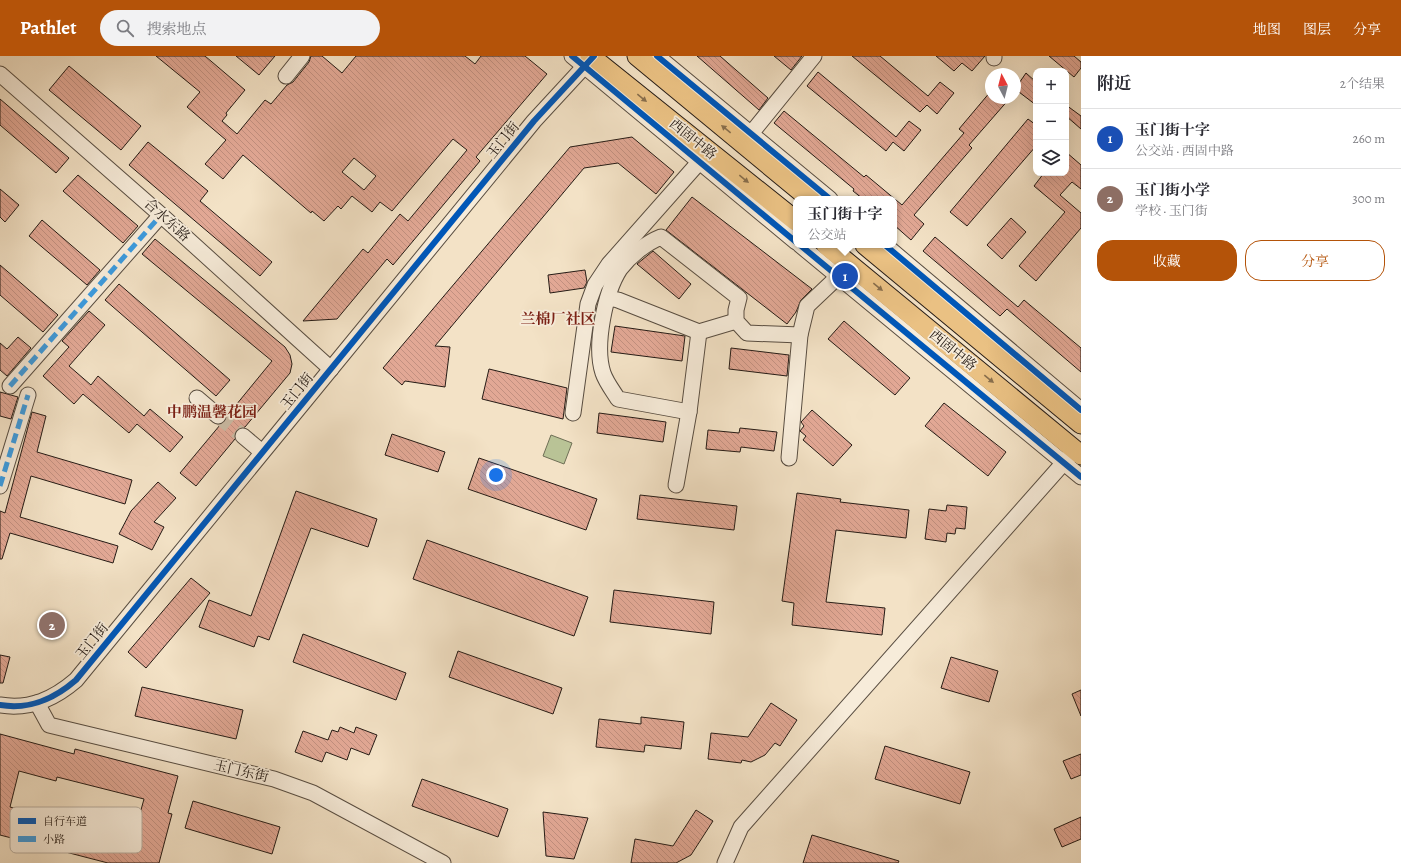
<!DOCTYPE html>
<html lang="zh">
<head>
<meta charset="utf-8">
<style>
  body { margin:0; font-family:Alegreya,"Noto Serif SC",serif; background:#f2f2f3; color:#2b2b33 }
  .controls { position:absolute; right:12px; top:12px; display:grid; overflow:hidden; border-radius:8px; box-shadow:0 4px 16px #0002 }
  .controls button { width:36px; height:36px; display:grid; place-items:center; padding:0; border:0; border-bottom:1px solid #e1e1e2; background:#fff; color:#2b2b33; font:20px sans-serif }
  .compass { position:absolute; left:985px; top:12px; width:36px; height:36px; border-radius:50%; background:#fff; box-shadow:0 4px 16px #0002; rotate:353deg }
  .you { position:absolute; left:496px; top:419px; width:14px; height:14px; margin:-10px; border:3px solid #fff; border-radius:50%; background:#1a73e8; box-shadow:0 0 0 6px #1a73e833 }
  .badge { display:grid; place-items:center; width:26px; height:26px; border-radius:50%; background:#b45309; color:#fff; font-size:13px; font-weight:700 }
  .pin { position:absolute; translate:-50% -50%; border:2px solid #fff; box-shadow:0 1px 4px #0006 }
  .popup { position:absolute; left:793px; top:140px; width:104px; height:52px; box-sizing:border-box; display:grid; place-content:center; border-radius:8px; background:#fff; filter:drop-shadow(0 1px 3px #0005); font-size:13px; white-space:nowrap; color:#7c7c81 }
  .popup b { font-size:15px; color:#2b2b33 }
  .popup::after { content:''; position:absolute; left:50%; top:100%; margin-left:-8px; border:8px solid transparent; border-top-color:#fff }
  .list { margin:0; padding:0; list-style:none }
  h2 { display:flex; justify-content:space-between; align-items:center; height:52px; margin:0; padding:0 16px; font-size:17px }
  h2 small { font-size:13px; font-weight:400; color:#7c7c81 }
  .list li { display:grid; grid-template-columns:26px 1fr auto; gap:12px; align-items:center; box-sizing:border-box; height:60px; padding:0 16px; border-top:1px solid #e1e1e2 }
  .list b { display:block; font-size:15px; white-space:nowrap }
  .list p { margin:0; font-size:13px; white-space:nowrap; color:#7c7c81 }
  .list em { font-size:13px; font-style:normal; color:#7c7c81 }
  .actions { display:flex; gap:8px; padding:12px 16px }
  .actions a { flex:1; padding:9px 0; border:1px solid #b45309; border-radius:16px; text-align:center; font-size:14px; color:#b45309 }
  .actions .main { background:#b45309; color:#fff }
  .icon { flex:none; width:22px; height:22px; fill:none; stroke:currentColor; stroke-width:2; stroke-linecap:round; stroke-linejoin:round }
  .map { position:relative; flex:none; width:1081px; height:807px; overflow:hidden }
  header { display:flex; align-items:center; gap:24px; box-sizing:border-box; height:56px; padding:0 20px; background:#b45309; color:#fff }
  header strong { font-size:19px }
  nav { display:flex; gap:22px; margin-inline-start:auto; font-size:14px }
  .search { width:280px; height:36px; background:#f2f2f3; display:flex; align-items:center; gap:10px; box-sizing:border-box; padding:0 14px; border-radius:22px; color:#7c7c81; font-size:15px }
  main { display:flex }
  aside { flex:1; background:#fff }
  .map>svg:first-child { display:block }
</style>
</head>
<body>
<header>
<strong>Pathlet</strong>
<div class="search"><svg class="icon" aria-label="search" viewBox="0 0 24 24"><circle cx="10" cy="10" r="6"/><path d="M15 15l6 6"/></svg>搜索地点</div>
<nav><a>地图</a><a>图层</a><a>分享</a></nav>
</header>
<main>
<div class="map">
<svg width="1081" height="807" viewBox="0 0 1081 807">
  <defs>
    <pattern id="building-back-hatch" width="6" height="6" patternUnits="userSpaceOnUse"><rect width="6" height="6" fill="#e2a895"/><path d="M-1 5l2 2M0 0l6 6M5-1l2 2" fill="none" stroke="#c29080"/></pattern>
  </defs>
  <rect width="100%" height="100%" fill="#f3e2c6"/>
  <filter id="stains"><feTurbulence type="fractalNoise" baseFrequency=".005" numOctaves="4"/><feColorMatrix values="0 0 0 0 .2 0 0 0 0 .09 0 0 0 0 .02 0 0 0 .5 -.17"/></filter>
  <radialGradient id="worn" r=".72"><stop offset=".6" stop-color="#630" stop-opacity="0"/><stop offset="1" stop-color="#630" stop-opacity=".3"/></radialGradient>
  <polygon fill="#b9c396" stroke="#6f6f56" points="551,379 572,387 564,408 543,400"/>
  <g fill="url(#building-back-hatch)" stroke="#251b15" fill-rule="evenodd">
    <path d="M156,0H205L245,34L226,57L227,59L222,65L237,78L265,44L271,48L287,29L293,26L309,6L311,0H322L342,17L356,0H465L475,8L481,0H525L547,18L476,101L480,105L393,209L387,203L337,263L303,265L363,193L368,197L400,158L408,165L467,94L453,83L392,155L380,146L372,156L352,140L341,153L338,150L324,165L312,155L311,157L243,99L223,123L205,108L226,84L187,51L200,36ZM354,102L376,120L364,134L342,116Z"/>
    <polygon points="236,0 275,0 259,19"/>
    <polygon points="697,0 720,0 768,42 759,54"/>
    <polygon points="774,0 802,0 791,14"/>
    <polygon points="852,0 880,0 928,40 940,26 954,37 937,58 927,49 920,56"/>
    <polygon points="936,0 985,0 972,15 962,7 954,15"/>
    <polygon points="1049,0 1074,0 1081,6 1081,12 1074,21"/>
    <polygon points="69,10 141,70 121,94 49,34"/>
    <polygon points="818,16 896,81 909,65 921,74 904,95 893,86 886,95 807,30"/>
    <polygon points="1026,17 1036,26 1036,49 1015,33"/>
    <polygon points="991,35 991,42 1010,42 969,89 972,92 914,159 924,168 911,184 894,169 894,143 863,143 853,135 854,133 774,67 784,55 864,121 866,119 902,149 964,77 959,73"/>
    <polygon points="0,43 69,102 56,117 0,69"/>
    <polygon points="1066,49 1081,60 1081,73 1066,60"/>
    <polygon points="1028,63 1036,69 1036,90 967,170 950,156"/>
    <polygon points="632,81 674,116 656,138 618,107 584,112 435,290 450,291 445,331 405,325 402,329 383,312 570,91"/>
    <polygon points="148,86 208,135 200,145 272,206 260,220 129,109"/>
    <polygon points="1066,96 1081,109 1081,133 1072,126 1060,139 1081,157 1081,172 1036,225 1019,210 1065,156 1034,130 1044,117 1066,117"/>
    <polygon points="78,119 138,170 123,187 63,135"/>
    <polygon points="0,133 19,149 5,166 0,161"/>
    <polygon points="692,141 812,233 801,244 796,256 787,268 666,174"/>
    <polygon points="1011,162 1026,176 1002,203 987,189"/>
    <polygon points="42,164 100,214 87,229 29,180"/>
    <polygon points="935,181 1018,251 1024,244 1081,292 1081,316 1007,253 1000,260 923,195"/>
    <polygon points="155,183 285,291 290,299 292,308 290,317 245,371 236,375 235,383 196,430 180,417 220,369 225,366 227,360 272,305 142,198"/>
    <polygon points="653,195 691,228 679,243 637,208"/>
    <polygon points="0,209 58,259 43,276 0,239"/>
    <polygon points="585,214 587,226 584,232 550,237 548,219"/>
    <polygon points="119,228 230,324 216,340 105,244"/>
    <polygon points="89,255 105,269 69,310 91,329 98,320 144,360 150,353 183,381 170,396 137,368 129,377 83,338 74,348 43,320 69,291 62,285"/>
    <polygon points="844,265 910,322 895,339 828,283"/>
    <polygon points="615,270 685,280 682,305 611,296"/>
    <polygon points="18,281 31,292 7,320 0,314 0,287 7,293"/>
    <polygon points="731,292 789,299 787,320 729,313"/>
    <polygon points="489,313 567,332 563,363 482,343"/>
    <polygon points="0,336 18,341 11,363 0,360"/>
    <polygon points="944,347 1006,396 988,420 925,370"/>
    <polygon points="812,354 852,389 833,410 803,384 806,380 800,375 804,370 801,366"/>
    <polygon points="32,356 46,360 37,396 132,424 125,448 31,420 20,461 118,490 113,507 10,477 2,503 0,503 0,455 5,457"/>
    <polygon points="599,357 666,366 663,386 597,377"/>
    <polygon points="740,372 777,376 774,395 741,391 740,396 706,393 708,374 739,377"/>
    <polygon points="392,378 445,396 438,416 385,399"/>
    <polygon points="479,402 597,443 586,474 468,433"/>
    <polygon points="158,426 176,442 154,466 164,471 152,494 119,478 131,455"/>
    <polygon points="296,435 377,463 368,491 311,472 269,584 258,580 254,591 199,571 209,544 251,560"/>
    <polygon points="797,437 841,443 840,446 909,454 906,482 836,474 826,546 885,552 882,579 792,569 794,547 782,545"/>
    <polygon points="640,439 737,450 734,474 637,463"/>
    <polygon points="947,449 967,451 965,473 956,472 955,478 947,477 946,486 925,483 929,453 946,455"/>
    <polygon points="427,484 588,541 574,580 413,523"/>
    <polygon points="191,522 210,537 146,612 128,596"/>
    <polygon points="614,534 714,546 711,578 610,566"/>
    <polygon points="303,578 406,617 396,644 293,606"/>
    <polygon points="458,595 562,632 553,658 449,621"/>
    <polygon points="0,599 10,601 3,627 0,627"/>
    <polygon points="951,601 998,615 989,646 941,632"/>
    <polygon points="142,631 243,654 236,683 135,660"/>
    <polygon points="1081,634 1081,660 1072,638"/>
    <polygon points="771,647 797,664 780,690 775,687 765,699 751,706 742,704 741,707 708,703 711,677 748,681"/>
    <polygon points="641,661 684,666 681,693 645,689 644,696 596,691 599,663 641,668"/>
    <polygon points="340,671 354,677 356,671 377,679 369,699 351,692 347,704 326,696 322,706 295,696 303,675 328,684 332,674 338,676"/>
    <path d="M0,678L74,698L75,693L178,720L168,757L172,758L159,807H108L0,779ZM19,715L56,725L57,721L144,743L133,783L10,751Z"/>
    <polygon points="885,690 970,716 960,748 875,723"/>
    <polygon points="1081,698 1081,719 1071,723 1063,705"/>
    <polygon points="422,723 508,753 498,781 412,750"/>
    <polygon points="193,745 280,771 272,798 185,772"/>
    <polygon points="696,754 713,765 691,799 676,807 631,807 635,783 673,790"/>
    <polygon points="543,756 588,762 574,803 546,800"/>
    <polygon points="1081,761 1081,783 1062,791 1054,773"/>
    <polygon points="812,779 899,805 898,807 803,807"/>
  </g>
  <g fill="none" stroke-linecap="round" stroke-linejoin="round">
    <polyline stroke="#cabaa3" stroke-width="15" stroke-dasharray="15 8" stroke-linecap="butt" points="218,360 243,380"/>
    <g stroke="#584d41" stroke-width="17">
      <g id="minor">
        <polyline points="572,0 796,186"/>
        <polyline points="657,0 830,143"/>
        <polyline points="994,2 994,0"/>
        <polyline points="0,18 161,159 331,313"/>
        <polyline points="286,20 302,0"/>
        <polyline points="745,85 814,0"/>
        <polyline points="800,189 1081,421"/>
        <polyline points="885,189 1081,354"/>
        <polyline points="608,242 618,244 699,276 736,265"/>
        <polyline points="10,330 161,159"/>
        <polyline points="197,342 218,360"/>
        <path d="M689,356L618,343C613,335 606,326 603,317C594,290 605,236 620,213C630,200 646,187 661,181L739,242L736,254V265L747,277L800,279"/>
        <polyline points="573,357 588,248 595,229 609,208 709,95"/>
        <polyline points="243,380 262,396"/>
        <polyline points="789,402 800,279 807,250 845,214"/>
        <polyline points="676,429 689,356 699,276"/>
        <polyline points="0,430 28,339"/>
        <polyline points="37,647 49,669 274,723 313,737 443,807"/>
        <path d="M0,649C30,654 54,643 76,624L534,65L594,0"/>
        <polyline points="725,807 741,771 1075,394"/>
      </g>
    </g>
    <g stroke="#251b15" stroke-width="21">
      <g id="major">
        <polyline points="590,0 796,165"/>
        <polyline points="637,0 810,143"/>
        <polyline points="826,189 1081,399"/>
        <polyline points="865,189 1081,368"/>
      </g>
    </g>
    <use href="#minor" stroke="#f7ecda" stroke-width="15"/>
    <use href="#major" stroke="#eac183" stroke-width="19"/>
    <g stroke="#3c9bdf" stroke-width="5" stroke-dasharray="10 5" stroke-linecap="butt">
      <polyline points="10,330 161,159"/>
      <polyline points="0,430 28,339"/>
    </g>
    <g stroke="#f7ecda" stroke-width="8">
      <g id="cycleway">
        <polyline points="572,0 796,186"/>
        <polyline points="657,0 830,143"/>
        <polyline points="800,189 1081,421"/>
        <polyline points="885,189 1081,354"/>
        <path d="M0,649C30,654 54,643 76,624L534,65L594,0"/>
      </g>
    </g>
    <use href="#cycleway" stroke="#0057b8" stroke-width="6"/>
  </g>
  <defs><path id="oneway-solid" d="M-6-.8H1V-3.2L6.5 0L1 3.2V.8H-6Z"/></defs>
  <g fill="#886e4c">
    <use href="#oneway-solid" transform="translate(642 42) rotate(39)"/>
    <use href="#oneway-solid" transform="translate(726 73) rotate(-141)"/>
    <use href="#oneway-solid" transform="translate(744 123) rotate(39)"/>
    <use href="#oneway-solid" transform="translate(878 231) rotate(39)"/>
    <use href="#oneway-solid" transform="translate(989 323) rotate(39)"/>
  </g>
  <g text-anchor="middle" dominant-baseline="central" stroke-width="3.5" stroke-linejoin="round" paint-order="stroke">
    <g font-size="14" fill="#251b15" stroke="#f7ecda">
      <text transform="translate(693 83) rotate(39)">西固中路</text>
      <text transform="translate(503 84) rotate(-51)">玉门街</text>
      <text transform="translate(167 164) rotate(42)">合水东路</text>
      <text transform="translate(953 294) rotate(39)">西固中路</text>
      <text transform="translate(297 335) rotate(-51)">玉门街</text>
      <text transform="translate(92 585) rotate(-51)">玉门街</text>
      <text transform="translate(241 715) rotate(13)">玉门东街</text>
    </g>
    <g font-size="15" font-weight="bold" fill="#7a1f14" stroke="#f7ecda">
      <text x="558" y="263">兰棉厂社区</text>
      <text x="212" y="356">中鹏温馨花园</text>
    </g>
  </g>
  <rect x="10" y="751" width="132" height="46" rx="6" fill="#f7ecda" stroke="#b8ad9f" stroke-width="1"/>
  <rect x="18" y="762" width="18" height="6" fill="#0057b8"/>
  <rect x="18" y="780" width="18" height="6" fill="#3c9bdf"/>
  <g font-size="11" fill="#251b15">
    <text x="43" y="769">自行车道</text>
    <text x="43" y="787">小路</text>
  </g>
  <rect width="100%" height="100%" filter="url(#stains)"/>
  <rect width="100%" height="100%" fill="url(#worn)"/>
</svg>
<div class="controls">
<button>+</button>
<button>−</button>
<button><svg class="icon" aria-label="layers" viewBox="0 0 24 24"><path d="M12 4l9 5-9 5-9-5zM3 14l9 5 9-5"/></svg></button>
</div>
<svg class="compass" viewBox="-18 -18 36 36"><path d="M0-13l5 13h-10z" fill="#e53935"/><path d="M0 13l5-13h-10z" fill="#7c7c81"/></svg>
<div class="you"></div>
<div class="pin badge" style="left:845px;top:220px;background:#1a4fb4">1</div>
<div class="popup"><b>玉门街十字</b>公交站</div>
<div class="pin badge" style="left:52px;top:569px;background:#8d6e63">2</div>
</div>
<aside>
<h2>附近<small>2个结果</small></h2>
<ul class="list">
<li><span class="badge" style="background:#1a4fb4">1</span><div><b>玉门街十字</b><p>公交站 · 西固中路</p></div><em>260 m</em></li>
<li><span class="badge" style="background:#8d6e63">2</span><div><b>玉门街小学</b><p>学校 · 玉门街</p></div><em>300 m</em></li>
</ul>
<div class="actions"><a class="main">收藏</a><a>分享</a></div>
</aside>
</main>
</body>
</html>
